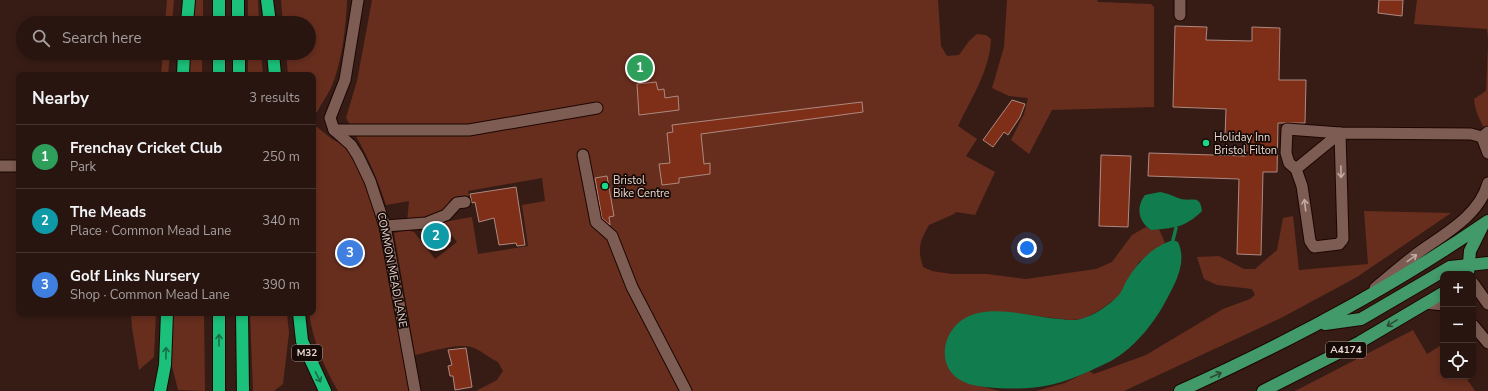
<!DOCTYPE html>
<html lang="en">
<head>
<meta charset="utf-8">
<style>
  body { margin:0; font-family:"Nunito Sans",sans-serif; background:#35221e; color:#f1f3f6 }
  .controls { position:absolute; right:12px; bottom:12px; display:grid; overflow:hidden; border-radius:8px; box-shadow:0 2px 6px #0003 }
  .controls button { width:36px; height:36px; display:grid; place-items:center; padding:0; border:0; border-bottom:1px solid #453430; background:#291510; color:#f1f3f6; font:20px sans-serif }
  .you { position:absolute; left:1027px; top:248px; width:14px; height:14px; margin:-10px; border:3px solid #fff; border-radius:50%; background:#1a73e8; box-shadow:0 0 0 6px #1a73e833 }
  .badge { display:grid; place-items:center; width:26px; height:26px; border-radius:50%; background:#0f766e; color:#fff; font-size:13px; font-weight:700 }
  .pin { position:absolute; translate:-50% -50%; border:2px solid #fff; box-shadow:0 1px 4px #0006 }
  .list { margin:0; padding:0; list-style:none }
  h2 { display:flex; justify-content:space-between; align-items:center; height:52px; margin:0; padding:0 16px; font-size:17px }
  h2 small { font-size:13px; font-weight:400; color:#a59f9f }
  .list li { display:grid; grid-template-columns:26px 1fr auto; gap:12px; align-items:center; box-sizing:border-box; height:64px; padding:0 16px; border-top:1px solid #453430 }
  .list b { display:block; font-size:15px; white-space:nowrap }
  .list p { margin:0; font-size:13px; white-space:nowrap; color:#a59f9f }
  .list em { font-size:13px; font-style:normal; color:#a59f9f }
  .icon { flex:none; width:22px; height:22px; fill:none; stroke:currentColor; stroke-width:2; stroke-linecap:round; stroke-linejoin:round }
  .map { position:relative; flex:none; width:1488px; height:391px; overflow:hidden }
  .search { position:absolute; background:#291510; box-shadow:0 2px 6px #0003; left:16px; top:16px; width:300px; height:44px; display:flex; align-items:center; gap:10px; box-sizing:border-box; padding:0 14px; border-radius:22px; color:#a59f9f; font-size:15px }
  .panel { position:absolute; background:#291510; box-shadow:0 2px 6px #0003; left:16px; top:72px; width:300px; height:244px; border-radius:8px }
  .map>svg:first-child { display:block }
</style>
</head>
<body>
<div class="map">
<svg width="1488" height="391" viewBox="0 0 1488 391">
  <rect width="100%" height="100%" fill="#371c15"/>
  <g fill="#672e1e">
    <polygon points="167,0 174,0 172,23 165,23"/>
    <polygon points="195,0 203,0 203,23 193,23"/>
    <polygon points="248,0 258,0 259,23 248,23"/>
    <path d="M281,0H347C346,28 342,62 331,88C327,96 321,104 317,112L313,113V75H288L286,53H309V23H283Z"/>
    <path d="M372,0H938L941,46L947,56L959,55L969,41L977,34L986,35L991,39C990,70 971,99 958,126L977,139L966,156L995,172L975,215L956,212L954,214L929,225C920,241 917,248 923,267L932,271L952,274H987L1026,279L1096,269L1112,262L1132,235L1146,227L1151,230L1159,229L1165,243L1139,262L1119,296L1100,310L1083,319L1070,320L1004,312H985L964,382L1000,391H476L497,380L503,371L498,362C489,358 481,350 471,347C458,343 429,352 415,355L394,233L408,230L414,232L435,259L457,242L449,232V228L444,222L472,217L478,254L528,246L522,205L545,201L542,178L468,191L469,196L451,199L443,215L407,223L409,201L386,205C375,171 364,149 346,118L357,81Z"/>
    <polygon points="1007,0 1097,0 1098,2 1151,4 1154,7 1154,107 1052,110 1029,154 1011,140 1024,114 1028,98 1009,96 992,88 1004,47"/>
    <polygon points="1417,0 1488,0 1488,38 1487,29 1414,24"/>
    <path d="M1488,45V134C1481,123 1475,112 1474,99L1486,91Z"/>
    <polygon points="163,53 170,53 168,75 161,75"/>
    <polygon points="190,53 202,53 202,75 188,75"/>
    <polygon points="248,53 261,53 263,75 248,75"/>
    <path d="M313,124L332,139L349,148L356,160L371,196L381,226L410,391H338C324,367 313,341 309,313H313Z"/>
    <polygon points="1364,211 1451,213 1357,277 1281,318 1124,391 1036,391 1065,383 1089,371 1094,374 1146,355 1223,309 1250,299 1255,295 1252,289 1217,285 1204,279 1197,257 1219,256 1244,269 1255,269 1277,250 1283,218 1293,216 1299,270 1368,264"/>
    <polygon points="131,313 156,313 154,357 139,370 132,328"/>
    <polygon points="172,313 204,313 205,391 178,390 170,358"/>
    <polygon points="250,313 287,313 289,333 283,384 274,391 253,391"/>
    <polygon points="1413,330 1427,354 1443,344 1443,376 1465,376 1475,391 1295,391"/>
  </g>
  <g fill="#117c4d">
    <path d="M1160,192C1170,194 1173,196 1181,199C1192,202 1200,194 1202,211C1185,228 1173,228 1151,230C1138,221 1136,207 1145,195Z"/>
    <path d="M1173,240L1178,242C1188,263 1174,286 1163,306C1154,322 1138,342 1123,353C1113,361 1102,365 1090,371C1052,388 1028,391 985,387C978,386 970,385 964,382C935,369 941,330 967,317C994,304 1031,317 1060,319C1067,320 1077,321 1084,318C1096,314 1109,305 1118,296C1122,292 1124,285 1127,280C1138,262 1152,247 1173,240Z"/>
  </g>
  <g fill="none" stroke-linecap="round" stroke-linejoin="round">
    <polyline stroke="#117c4d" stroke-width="3.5" points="1173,240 1176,228"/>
  </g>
  <g fill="#7f2e17" stroke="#ad8a81">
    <polygon points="1379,0 1403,0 1402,16 1378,13"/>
    <polygon points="1175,26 1207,27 1206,40 1252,41 1252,27 1280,28 1279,80 1306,80 1305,123 1278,123 1277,172 1263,172 1261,255 1237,254 1239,179 1148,176 1149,153 1246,156 1246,138 1225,137 1226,109 1173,107"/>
    <polygon points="656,82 658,90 664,89 665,98 678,96 679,110 639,115 637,84"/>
    <polygon points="1012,100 1025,104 1020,117 1008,135 1004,132 993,147 983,140"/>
    <polygon points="862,102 863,112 701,134 704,164 710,163 710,174 679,178 679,183 662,185 659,164 670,163 667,133 673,132 672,125"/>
    <polygon points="1101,155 1131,156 1128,227 1099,226"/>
    <polygon points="607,176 614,216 609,217 610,225 602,218 595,178"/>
    <polygon points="516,187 525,245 517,246 516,243 499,245 494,218 479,222 475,202 472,203 470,194"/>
    <polygon points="444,223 448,228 447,235 451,241 444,246 439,240 429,249 421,239 437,226"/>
    <polygon points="466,348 472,387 455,390 453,376 450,376 448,366 452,365 448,350"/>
  </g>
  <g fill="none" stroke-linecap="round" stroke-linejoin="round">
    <g stroke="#1d0602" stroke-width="13">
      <g id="minor">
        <polyline points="358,0 345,80 330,118 334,130 351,145 358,156 370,181 385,226 415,391"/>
        <polyline points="1180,15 1180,0"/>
        <polyline points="334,130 469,130 597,108"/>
        <polyline points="1340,133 1343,239 1339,244 1314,247 1310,241 1302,186 1296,169 1289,163 1286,153 1287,129 1340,133 1471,134 1482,137 1488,132"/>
        <polyline points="1482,137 1488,153"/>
        <polyline points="583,155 596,222 612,236 632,287 686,391"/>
        <polyline points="0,166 19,166"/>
        <polyline points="1296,169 1340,133"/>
        <polyline points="385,226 426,223 446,215 457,203 465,202"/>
        <polyline points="1473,283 1488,304"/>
        <path d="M1375,288C1388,277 1401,266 1415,255C1442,235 1479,217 1488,183"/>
        <polyline points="1425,303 1443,305"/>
        <polyline points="1473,325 1488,343"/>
      </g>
    </g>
    <g stroke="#1d0602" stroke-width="14">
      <g id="major">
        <polyline points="1468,274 1470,251 1482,227"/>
        <polyline points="1325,324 1361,319 1450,267 1488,263"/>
        <path d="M1180,391C1287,343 1391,288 1488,221"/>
        <polyline points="1263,391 1360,342 1443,293"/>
      </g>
    </g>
    <g stroke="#1d0602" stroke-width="14">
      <g id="highway">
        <polyline points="238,0 238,23"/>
        <polyline points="267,0 270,23"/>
        <polyline points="187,23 189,0"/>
        <polyline points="219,23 219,0"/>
        <polyline points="239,53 239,75"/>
        <polyline points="273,53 275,75"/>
        <polyline points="183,75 184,53"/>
        <polyline points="219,75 219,53"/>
        <polyline points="219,313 219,391"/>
        <polyline points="242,313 243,391"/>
        <polyline points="299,313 302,341 325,391"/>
        <polyline points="160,391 165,365 167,313"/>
      </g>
    </g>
    <use href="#minor" stroke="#7c5c53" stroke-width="11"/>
    <use href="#major" stroke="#42996a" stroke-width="12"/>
    <use href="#highway" stroke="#1bc17a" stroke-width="12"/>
  </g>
  <defs><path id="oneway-shaft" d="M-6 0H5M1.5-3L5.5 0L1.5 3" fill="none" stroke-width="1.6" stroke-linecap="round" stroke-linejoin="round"/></defs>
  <g stroke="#c3aba4">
    <use href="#oneway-shaft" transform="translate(1341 172) rotate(89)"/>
    <use href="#oneway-shaft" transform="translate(1305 205) rotate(-97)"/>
    <use href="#oneway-shaft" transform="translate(1412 258) rotate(-36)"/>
  </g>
  <g stroke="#2a4a34">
    <use href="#oneway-shaft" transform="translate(1392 323) rotate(149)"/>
    <use href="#oneway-shaft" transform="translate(1216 375) rotate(-24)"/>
  </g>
  <g stroke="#196f46">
    <use href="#oneway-shaft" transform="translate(219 340) rotate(-90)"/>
    <use href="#oneway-shaft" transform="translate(166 353) rotate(-89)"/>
    <use href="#oneway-shaft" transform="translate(318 377) rotate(63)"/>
  </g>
  <g fill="#19d989" stroke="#160a07" stroke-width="1.5">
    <circle cx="1206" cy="143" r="4"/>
    <circle cx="605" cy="186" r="4"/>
  </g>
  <g text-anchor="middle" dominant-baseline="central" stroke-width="3.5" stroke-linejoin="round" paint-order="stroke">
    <g fill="#160a07" stroke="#aa9994" stroke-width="1">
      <rect x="1326" y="342" width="40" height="16" rx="3"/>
      <rect x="292" y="345" width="30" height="16" rx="3"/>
    </g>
    <g font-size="10" font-weight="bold" fill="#e9d6d0">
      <text x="1346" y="350">A4174</text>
      <text x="307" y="353">M32</text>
    </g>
    <g font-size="11" fill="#e9d6d0" stroke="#160a07" text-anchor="start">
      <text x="1214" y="137">Holiday Inn<tspan x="1214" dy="13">Bristol Filton</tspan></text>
      <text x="613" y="180">Bristol<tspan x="613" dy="13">Bike Centre</tspan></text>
    </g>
    <g font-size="11" fill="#e9d6d0" stroke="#160a07">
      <text transform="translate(392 270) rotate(79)">COMMON MEAD LANE</text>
    </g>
  </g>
</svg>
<div class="controls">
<button>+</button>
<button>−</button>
<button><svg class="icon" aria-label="locate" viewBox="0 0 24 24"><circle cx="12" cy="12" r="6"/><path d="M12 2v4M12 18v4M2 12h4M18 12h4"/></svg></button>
</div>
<div class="you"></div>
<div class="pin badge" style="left:640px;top:68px;background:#2e9e5b">1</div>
<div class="pin badge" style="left:436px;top:236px;background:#0f9aa8">2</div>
<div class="pin badge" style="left:350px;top:253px;background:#3f7fe0">3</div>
<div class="search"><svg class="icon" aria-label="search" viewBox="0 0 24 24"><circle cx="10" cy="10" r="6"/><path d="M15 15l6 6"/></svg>Search here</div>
<section class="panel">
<h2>Nearby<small>3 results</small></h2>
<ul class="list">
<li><span class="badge" style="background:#2e9e5b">1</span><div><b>Frenchay Cricket Club</b><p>Park</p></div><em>250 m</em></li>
<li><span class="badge" style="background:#0f9aa8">2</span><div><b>The Meads</b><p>Place · Common Mead Lane</p></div><em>340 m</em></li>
<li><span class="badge" style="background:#3f7fe0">3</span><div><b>Golf Links Nursery</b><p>Shop · Common Mead Lane</p></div><em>390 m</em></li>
</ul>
</section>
</div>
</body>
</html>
